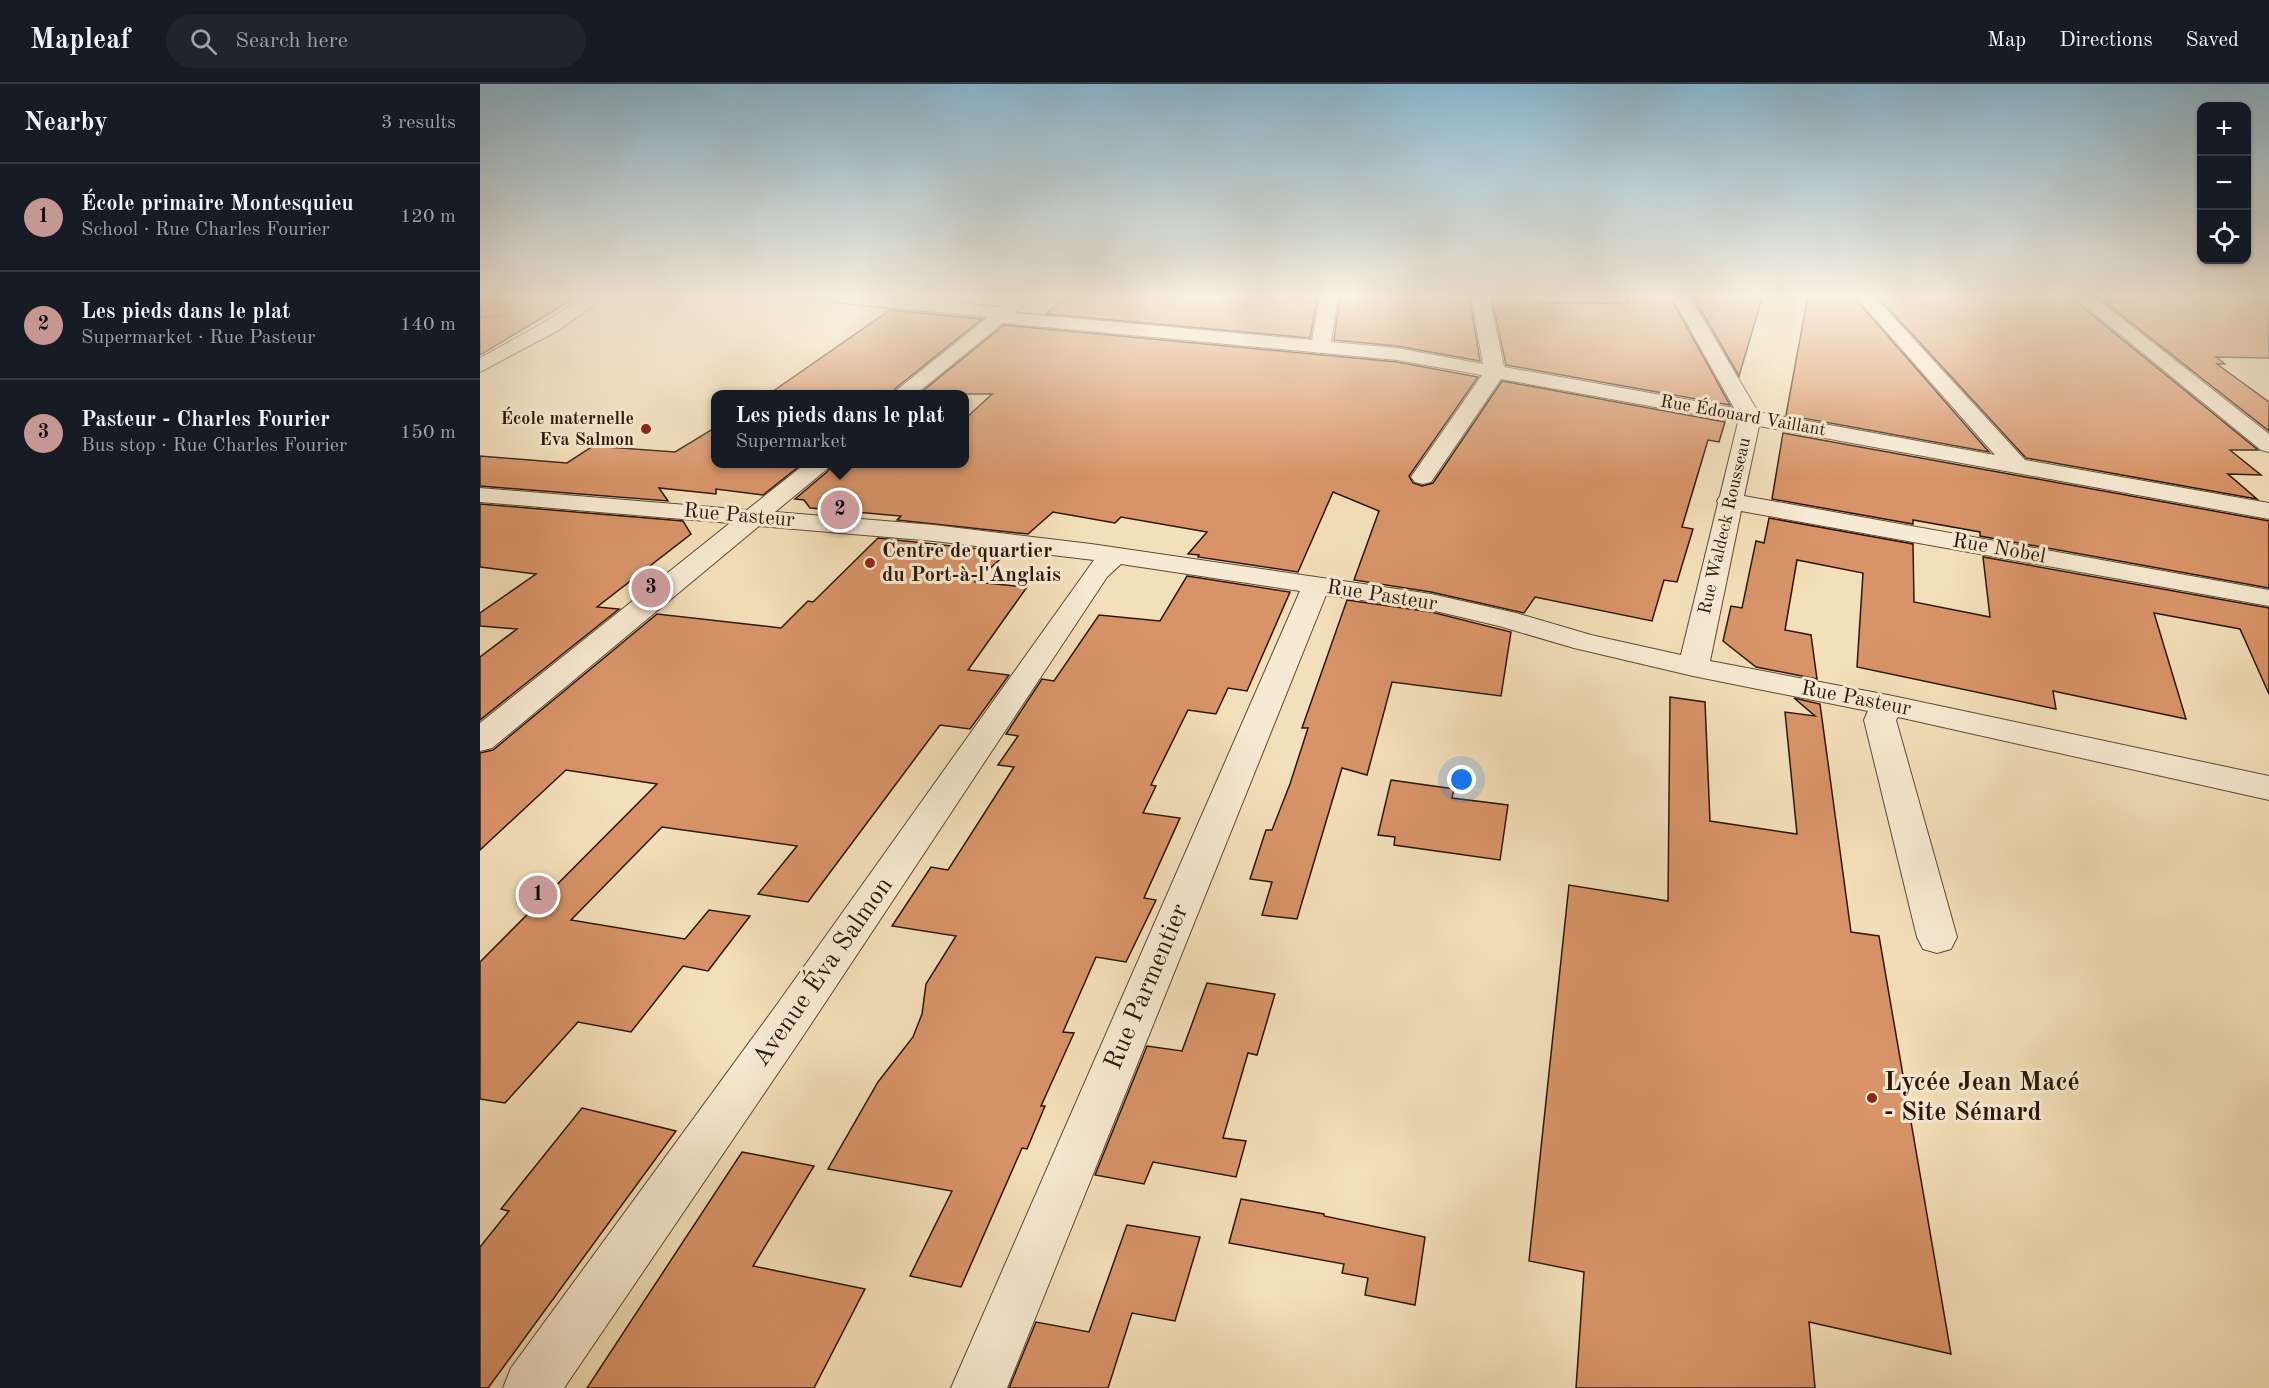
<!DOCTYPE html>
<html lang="en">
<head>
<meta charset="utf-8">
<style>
  body { margin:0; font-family:"Old Standard TT",serif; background:#20242c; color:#f1f3f6 }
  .controls { position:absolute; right:18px; top:18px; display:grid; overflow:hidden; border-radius:12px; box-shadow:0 2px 4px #0004 }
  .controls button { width:54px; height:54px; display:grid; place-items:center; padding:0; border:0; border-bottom:2px solid #363941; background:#171b24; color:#f1f3f6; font:30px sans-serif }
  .you { position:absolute; left:982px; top:696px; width:21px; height:21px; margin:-15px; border:4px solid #fff; border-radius:50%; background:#1a73e8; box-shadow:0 0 0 9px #1a73e833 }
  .badge { display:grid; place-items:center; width:39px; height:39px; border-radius:50%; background:#c59692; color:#111; font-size:20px; font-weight:700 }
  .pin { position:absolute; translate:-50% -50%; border:3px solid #fff; box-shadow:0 2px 6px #0006 }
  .popup { position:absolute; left:231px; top:306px; width:258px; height:78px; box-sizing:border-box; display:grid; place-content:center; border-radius:12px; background:#171b24; filter:drop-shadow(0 2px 4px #0005); font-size:20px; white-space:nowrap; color:#9ea1a6 }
  .popup b { font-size:22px; color:#f1f3f6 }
  .popup::after { content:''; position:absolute; left:50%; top:100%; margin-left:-12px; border:12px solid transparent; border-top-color:#171b24 }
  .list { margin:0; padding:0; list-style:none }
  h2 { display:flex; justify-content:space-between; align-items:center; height:78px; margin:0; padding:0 24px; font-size:26px }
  h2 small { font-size:20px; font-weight:400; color:#9ea1a6 }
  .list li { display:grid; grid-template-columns:39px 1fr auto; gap:18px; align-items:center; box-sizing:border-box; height:108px; padding:0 24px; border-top:2px solid #363941 }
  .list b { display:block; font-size:22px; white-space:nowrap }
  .list p { margin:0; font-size:20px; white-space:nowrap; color:#9ea1a6 }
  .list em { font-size:20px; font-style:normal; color:#9ea1a6 }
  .icon { flex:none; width:33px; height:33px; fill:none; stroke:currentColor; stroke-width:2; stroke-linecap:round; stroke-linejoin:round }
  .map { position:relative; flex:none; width:1789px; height:1304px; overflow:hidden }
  header { display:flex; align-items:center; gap:36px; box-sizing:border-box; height:84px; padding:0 30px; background:#171b24; border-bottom:2px solid #363941 }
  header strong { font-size:28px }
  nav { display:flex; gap:33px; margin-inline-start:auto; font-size:21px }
  .search { width:420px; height:54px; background:#20242c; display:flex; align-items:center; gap:15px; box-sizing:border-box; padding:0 21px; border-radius:33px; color:#9ea1a6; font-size:22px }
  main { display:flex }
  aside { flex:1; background:#171b24 }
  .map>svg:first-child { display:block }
</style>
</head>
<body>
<header>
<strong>Mapleaf</strong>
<div class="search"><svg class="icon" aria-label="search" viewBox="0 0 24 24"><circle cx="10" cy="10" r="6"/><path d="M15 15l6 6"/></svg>Search here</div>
<nav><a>Map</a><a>Directions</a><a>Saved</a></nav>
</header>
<main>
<aside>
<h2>Nearby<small>3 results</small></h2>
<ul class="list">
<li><span class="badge">1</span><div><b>École primaire Montesquieu</b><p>School · Rue Charles Fourier</p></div><em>120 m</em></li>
<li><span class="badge">2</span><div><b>Les pieds dans le plat</b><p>Supermarket · Rue Pasteur</p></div><em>140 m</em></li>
<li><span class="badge">3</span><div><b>Pasteur - Charles Fourier</b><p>Bus stop · Rue Charles Fourier</p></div><em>150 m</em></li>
</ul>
</aside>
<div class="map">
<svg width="1789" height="1304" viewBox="0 0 1789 1304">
  <rect width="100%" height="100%" fill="#f3dfb9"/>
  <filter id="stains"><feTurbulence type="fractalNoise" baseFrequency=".00333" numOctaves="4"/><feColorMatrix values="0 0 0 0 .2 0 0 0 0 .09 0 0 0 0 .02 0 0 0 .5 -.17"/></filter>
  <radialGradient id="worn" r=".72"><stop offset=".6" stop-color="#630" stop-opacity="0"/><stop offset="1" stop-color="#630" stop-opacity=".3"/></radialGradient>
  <g fill="#d89468" stroke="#2d1709" stroke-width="1.5">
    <polygon points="0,211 100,211 0,271"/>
    <polygon points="587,211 838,211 830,254 566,230"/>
    <polygon points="860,211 989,211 1000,277 917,262 854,256"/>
    <polygon points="1011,211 1054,211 1058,212 1060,219 1149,219 1146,211 1189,211 1250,321 1026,281"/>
    <polygon points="1212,211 1283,211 1259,292"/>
    <polygon points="1328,211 1372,211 1509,368 1306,331"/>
    <polygon points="1396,211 1594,216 1778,366 1750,366 1781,391 1748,390 1777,415 1546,374"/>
    <polygon points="1625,211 1789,211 1789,274 1736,273 1745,280 1737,280 1789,318 1789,347 1622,216 1633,217"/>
    <polygon points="410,226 502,235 416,304 412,310 289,310"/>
    <polygon points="524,241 917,278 998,293 929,392 933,399 942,402 953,399 1022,297 1245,338 1239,358 1228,356 1202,443 1213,445 1197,498 1184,496 1172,537 1055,513 1044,529 951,508 874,496 899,427 853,408 818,488 718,473 719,471 708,470 727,448 641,433 635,439 573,428 548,450 417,436 421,432 330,424 324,416 315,415 348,387 352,380 484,380 484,336 512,310 439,310"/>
    <polygon points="236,343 236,380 322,380 283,411 236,405 236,410 179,404 188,417 0,402 0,372 87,379 113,362 195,368"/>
    <polygon points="1303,349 1789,437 1789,504 1500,452 1500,448 1433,436 1433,440 1292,415"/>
    <polygon points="0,420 203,437 211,450 117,523 139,525 0,636 0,573 37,545 0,542 0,529 56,490 0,483"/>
    <polygon points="1289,434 1433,460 1434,518 1510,533 1503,473 1789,524 1789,610 1760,545 1674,529 1706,635 1573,607 1576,625 1377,583 1383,489 1317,476 1305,546 1331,551 1337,595 1276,583 1243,557 1251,522 1262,524 1276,457 1284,459"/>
    <polygon points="398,454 528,468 495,498 547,503 488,586 529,591 490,645 460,641 328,818 278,810 317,762 182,743 91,836 205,855 229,826 270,832 228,887 203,882 151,948 98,938 25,1019 0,1015 0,878 177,700 86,686 0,766 0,669 13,666 177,530 301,544 328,517 333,518"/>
    <polygon points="707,492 810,508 767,607 748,604 736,630 708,626 671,701 676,702 663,729 700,734 664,814 676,816 646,878 616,873 583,948 594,949 561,1022 565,1022 547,1065 542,1064 481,1203 430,1192 472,1107 348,1085 398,998 433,953 442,930 446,900 476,852 412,842 451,783 468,786 534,683 518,681 538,652 526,650 562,595 574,597 619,531 680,537"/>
    <polygon points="867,516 951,528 1031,548 1021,612 912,598 887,691 862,684 817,835 782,831 792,798 770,795 786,746 792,746 810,700 828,644 822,644"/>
    <polygon points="1190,613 1225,618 1230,737 1317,750 1305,628 1335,632 1314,614 1340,620 1371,848 1399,852 1471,1270 1329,1238 1335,1304 1096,1304 1104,1188 1049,1177 1089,801 1188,817"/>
    <polygon points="911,696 974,705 972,714 1028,721 1020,776 914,761 915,753 898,751"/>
    <polygon points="727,899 795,910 777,971 768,969 743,1054 766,1057 756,1093 673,1078 664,1100 615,1091 667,962 702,967"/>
    <polygon points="102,1024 196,1047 8,1304 0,1304 0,1163 29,1127 21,1125"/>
    <polygon points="262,1068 334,1082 273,1182 385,1205 334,1304 107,1304"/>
    <polygon points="761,1115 844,1130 844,1132 945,1153 935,1221 885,1211 888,1194 862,1189 864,1180 749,1159"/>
    <polygon points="647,1141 720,1153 695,1237 652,1229 628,1304 529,1304 556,1238 609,1248"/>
  </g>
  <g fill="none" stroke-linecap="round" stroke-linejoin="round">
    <g stroke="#5e4935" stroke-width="2">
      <g id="minor">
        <polygon points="107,211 128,211 79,246 0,288 0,274 65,238"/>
        <polygon points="323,211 391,211 520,223 535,211 555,211 535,229 832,256 840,211 858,211 851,258 917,264 1003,280 991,211 1009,211 1024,283 1254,324 1191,211 1209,211 1278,328 1515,371 1374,211 1393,211 1545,376 1789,419 1789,435 1279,342 1264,412 1789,506 1789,522 1261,427 1230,577 1408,611 1789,692 1789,716 1418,633 1416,636 1477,853 1471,865 1457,869 1443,865 1437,853 1384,636 1388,627 1213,592 1094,564 1019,542 951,526 846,511 527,1304 471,1304 820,507 641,480 627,493 323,952 84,1304 23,1304 31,1284 293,926 614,476 454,457 279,442 12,664 0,667 0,639 250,439 0,418 0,404 267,426 325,380 350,380 347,385 295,428 454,441 611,460 951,510 1036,529 1111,551 1201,571 1238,419 1237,417 1240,412 1258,338 1021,295 951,398 943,400 935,398 931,393 1002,291 917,276 523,239 436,310 414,310 417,306 508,233 332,216"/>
        <polygon points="1592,211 1612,211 1789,350 1789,368 1781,366"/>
      </g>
    </g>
    <polyline stroke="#2d1709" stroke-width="2" stroke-dasharray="1 1.5" stroke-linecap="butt" points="0,233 23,232"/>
    <use href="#minor" fill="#f7ead2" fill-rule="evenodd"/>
  </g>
  <linearGradient id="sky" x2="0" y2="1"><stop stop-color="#89b8d1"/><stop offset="0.54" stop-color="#faf1e0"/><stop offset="1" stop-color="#faf1e0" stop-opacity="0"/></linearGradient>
  <rect width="1789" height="394" fill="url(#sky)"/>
  <g fill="#8f2418" stroke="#f7ead2" stroke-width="2">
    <circle cx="166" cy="345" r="6"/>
    <circle cx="390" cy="479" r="6"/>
    <circle cx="1392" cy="1014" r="6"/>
  </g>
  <g text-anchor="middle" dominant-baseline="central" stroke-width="6" stroke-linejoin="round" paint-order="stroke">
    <g font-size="18" fill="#2d1709" stroke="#f7ead2">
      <text transform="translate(1263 332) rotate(10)">Rue Édouard Vaillant</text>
      <text transform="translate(1245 442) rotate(-77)">Rue Waldeck Rousseau</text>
    </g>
    <g font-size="18" font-weight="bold" fill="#2d1709" stroke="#f7ead2" text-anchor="end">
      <text x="154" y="335">École maternelle<tspan x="154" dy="21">Eva Salmon</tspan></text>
    </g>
    <g font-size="21" fill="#2d1709" stroke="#f7ead2">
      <text transform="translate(259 432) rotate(5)">Rue Pasteur</text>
      <text transform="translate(1519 465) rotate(10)">Rue Nobel</text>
      <text transform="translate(902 512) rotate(9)">Rue Pasteur</text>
      <text transform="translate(1376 615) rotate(11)">Rue Pasteur</text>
    </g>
    <g font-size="21" font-weight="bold" fill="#2d1709" stroke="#f7ead2" text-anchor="start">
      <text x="402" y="467">Centre de quartier<tspan x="402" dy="24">du Port-à-l'Anglais</tspan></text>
    </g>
    <g font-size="26" fill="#2d1709" stroke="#f7ead2">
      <text transform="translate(343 888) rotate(-55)">Avenue Éva Salmon</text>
      <text transform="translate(667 903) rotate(-67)">Rue Parmentier</text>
    </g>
    <g font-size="26" font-weight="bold" fill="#2d1709" stroke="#f7ead2" text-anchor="start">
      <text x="1404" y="999">Lycée Jean Macé<tspan x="1404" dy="30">- Site Sémard</tspan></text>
    </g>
  </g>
  <rect width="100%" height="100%" filter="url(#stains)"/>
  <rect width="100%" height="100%" fill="url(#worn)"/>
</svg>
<div class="controls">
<button>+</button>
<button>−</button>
<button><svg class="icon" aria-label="locate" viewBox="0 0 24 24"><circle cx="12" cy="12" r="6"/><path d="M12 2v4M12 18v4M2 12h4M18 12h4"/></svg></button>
</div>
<div class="you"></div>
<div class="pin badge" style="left:58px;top:811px">1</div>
<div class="pin badge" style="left:360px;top:426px">2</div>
<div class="popup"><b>Les pieds dans le plat</b>Supermarket</div>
<div class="pin badge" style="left:171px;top:504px">3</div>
</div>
</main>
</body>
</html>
